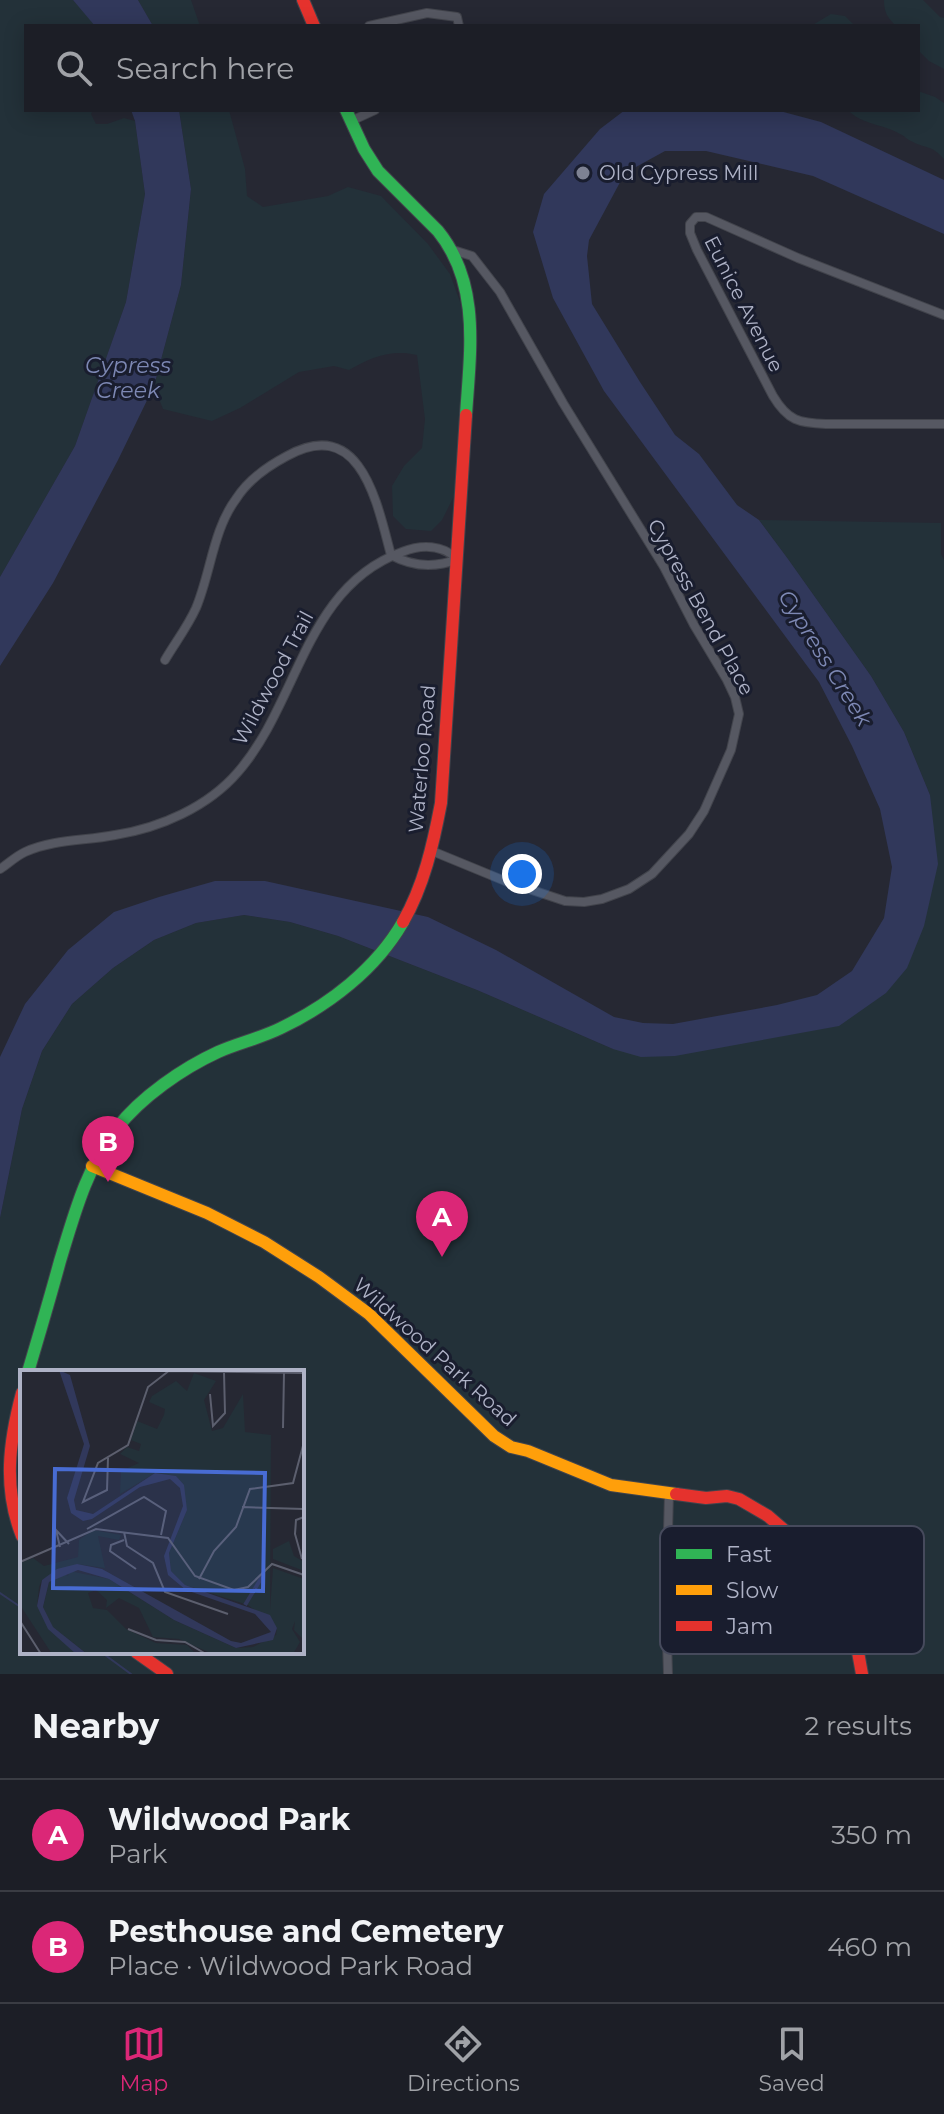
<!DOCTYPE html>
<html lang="en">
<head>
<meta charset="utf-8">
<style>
  body { margin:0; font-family:Montserrat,sans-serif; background:#25272e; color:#f1f3f6 }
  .you { position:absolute; left:522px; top:874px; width:28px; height:28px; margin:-20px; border:6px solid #fff; border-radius:50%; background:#1a73e8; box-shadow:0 0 0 12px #1a73e833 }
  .badge { display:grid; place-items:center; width:52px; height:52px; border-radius:50%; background:#db2777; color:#fff; font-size:26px; font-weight:700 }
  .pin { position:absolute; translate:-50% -66px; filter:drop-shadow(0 2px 4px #0008) }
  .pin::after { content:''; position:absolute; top:42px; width:28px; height:24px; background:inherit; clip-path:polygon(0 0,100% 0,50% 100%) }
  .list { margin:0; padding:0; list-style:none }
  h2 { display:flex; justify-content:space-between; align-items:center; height:104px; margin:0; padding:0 32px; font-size:34px }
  h2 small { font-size:26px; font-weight:400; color:#a0a2a7 }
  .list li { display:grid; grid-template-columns:52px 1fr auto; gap:24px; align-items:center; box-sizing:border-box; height:112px; padding:0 32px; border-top:2px solid #3a3c43 }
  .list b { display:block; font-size:30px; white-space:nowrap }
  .list p { margin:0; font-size:26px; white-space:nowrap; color:#a0a2a7 }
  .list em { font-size:26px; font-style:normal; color:#a0a2a7 }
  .icon { flex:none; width:44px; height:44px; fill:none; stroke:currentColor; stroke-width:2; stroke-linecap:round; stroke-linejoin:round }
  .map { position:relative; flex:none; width:944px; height:1674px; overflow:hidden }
  .search { position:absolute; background:#1c1e26; box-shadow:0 4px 20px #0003; left:24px; right:24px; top:24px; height:88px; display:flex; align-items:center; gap:20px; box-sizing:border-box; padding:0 28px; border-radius:0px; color:#a0a2a7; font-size:30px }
  .sheet { height:328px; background:#1c1e26 }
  nav { display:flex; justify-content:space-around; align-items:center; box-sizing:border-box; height:112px; border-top:2px solid #3a3c43; background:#1c1e26; font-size:22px; color:#a0a2a7 }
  nav a { display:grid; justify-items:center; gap:4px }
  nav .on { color:#db2777 }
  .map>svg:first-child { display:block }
</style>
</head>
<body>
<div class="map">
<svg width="944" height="1674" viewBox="0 0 944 1674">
  <rect width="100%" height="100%" fill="#262833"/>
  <g fill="#233139" fill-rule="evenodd">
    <polygon points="0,0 73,0 94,24 95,26 26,26 26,110 93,110 91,114 96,124 107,124 124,118 135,121 145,194 126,302 75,446 0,577"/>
    <polygon points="138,0 191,0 200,26 153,26"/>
    <path d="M884,0H923L940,17L944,18V69L929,61L918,50V26H896C887,17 884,12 884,0Z"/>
    <polygon points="831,14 845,16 855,26 811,26"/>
    <path d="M918,91L935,97L944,103V159C931,144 925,149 911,141C906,139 905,136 900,134C884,124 862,125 848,110H918Z"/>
    <path d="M179,110H229L245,169L247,196L263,207L328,196L348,187L381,196L428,244L450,274L463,310L464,353L455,494L442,520L431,531L406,529L393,516L392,486L404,466L422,448L425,419L417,355C392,349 371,357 349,370L334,366L299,372L240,408L212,421L163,409L154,386L181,285L191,189Z"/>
    <path d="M759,520L941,523V554L944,560V1674H0V1218L22,1109L42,1051L72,1004L113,968L154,940L196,923L244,915L290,922L338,936L477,990L613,1049L886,993L930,795L904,732L871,676L788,559ZM22,1372H302V1652H22Z"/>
  </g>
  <g fill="#31385b">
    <polygon points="73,0 138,0 153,26 95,26"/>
    <polygon points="131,110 179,110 191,189 181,285 154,386 118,460 53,583 0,666 0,577 75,446 126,302 145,194 135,121"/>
    <polygon points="625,110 776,110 821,122 944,180 944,234 813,176 706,151 665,151 625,173 589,240 587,256 592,304 640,382 675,435 699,454 737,505 759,520 788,559 871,676 904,732 930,795 938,864 924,926 907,968 886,993 839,1026 675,1056 641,1057 613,1049 477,990 338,936 290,922 244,915 196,923 154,940 113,968 72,1004 42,1051 22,1109 0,1218 0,1057 25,1004 68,950 114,912 159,897 215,881 265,881 428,917 496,950 614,1017 643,1023 673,1024 777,1005 817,995 852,971 884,918 892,867 880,809 852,746 819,682 604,391 553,298 533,232 544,194 600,129"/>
  </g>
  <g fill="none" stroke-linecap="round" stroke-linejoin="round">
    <g stroke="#31385b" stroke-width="2">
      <polyline points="0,1593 22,1608"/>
      <polyline points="101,1652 131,1674"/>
    </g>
    <g stroke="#42444c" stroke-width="10">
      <g id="street">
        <polyline points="369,26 427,13 457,17 459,26"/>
        <polyline points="351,121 375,110"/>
        <path d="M944,315L798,258L706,217H696L690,224V233L697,250L773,396C788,421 799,423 826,424H944"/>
        <path d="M165,660C175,643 188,626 196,608C211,572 213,530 236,499C248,480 268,466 287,456C361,415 377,503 391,555"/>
        <polyline points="432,851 505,881 565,901 584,902 602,899 629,889 652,874 689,834 704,811 731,750 739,714 735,697 727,680 694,625 664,567 563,403 500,292 472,256 453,250"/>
        <path d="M0,869C8,864 16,856 25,852C54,839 85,841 115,835C160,828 208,807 238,772C299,702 305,587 402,552C422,544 442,545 458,559C435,568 413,567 391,555"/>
        <polyline points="668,1674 666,1607 669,1494"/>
      </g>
    </g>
    <g stroke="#42444c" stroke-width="14">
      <g id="fast">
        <path d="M346,110L364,149L378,171L438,231C481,284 470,352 466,415"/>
        <path d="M28,1372C39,1335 50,1298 60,1261C74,1215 87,1166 117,1128C141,1097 183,1068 218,1052C238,1043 261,1038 281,1028C329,1005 376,969 403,922"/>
      </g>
    </g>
    <g stroke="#42444c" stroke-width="14">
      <polyline id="slow" points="92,1166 207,1213 264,1242 319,1277 369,1314 494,1436 511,1447 528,1451 611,1485 676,1494"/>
    </g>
    <g stroke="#42444c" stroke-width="14">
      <g id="jam">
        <polyline points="303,0 314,26"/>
        <path d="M403,922C424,885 433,845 441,803L466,415"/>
        <path d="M22,1393C9,1442 3,1488 22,1536"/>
        <polyline points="676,1494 706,1498 727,1496 739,1499 768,1516 813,1555 831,1576 843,1600 854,1630 862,1674"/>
        <polyline points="136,1652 167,1674"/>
      </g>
    </g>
    <use href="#street" stroke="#565862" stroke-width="8"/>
    <use href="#fast" stroke="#30b455" stroke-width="12"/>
    <use href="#slow" stroke="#ff9f0a" stroke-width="12"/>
    <use href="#jam" stroke="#e5322d" stroke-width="12"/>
  </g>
  <circle fill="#7e8293" stroke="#191d2e" stroke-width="3" cx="583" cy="173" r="8"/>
  <g text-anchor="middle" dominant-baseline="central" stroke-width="6" stroke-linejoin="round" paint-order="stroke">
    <g font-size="20" fill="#aeb2c6" stroke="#191d2e" text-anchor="start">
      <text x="599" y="173">Old Cypress Mill</text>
    </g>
    <g font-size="20" fill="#aeb2c6" stroke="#191d2e">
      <text transform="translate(744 304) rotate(63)">Eunice Avenue</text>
      <text transform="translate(701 607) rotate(61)">Cypress Bend Place</text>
      <text transform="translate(273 678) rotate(-62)">Wildwood Trail</text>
      <text transform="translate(422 759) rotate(-85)">Waterloo Road</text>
      <text transform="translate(435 1352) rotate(42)">Wildwood Park Road</text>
    </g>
    <g font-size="22" font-style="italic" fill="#7d88b4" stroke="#191d2e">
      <text x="128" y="365">Cypress<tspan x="128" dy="25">Creek</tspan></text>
      <text transform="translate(825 658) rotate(58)">Cypress Creek</text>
    </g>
  </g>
  <g transform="translate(20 1370)">
    <rect width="284" height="284" fill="#262833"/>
    <path d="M174,3L196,11L184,30L192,61L203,58L223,24L225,62L251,65L250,240L253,198L284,209V270L274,260L275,251L272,259L280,272L273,284L188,282L159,269L133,267L119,238L99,228L86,238L87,230L76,220L68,223L73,238L87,240L106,259L136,273L167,275L176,284H67L33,257L23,237L29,212L44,203L48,206L49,201L89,209L154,250L216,278L233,277L256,265L257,258L228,235L165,215L151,201L149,183L167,140L156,106L135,103L100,124L101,101L119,93L100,84L107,77L119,81L121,74L111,70L117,51L137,59L144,45L145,39L129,32L132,26L156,11L167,21ZM73,160L101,165L99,170L78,166L85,198L57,194L22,210L19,217L17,236L56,284H32L0,235V193L13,188L24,196L58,187L59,170ZM269,171L274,186L284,192V201L253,189V179Z" fill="#233139"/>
    <path d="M39,0L50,5L70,76L54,130L56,140L73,144L135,103L156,106L164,115L167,140L149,183L151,201L165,215L250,245L257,258L253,270L216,278L154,250L89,209L58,200L29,212L23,237L33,257L67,284H56L28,259L17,236L22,210L37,199L57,194L82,199L211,271L221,273L251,262L235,244L166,220L148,205L144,186L163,136L160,118L150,109L120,117L72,149L63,151L51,143L47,128L64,74Z" fill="#31385b"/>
    <path fill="none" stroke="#31385b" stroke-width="4" d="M225,235L242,207"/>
    <path fill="none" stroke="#5c5f6e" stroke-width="2" d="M148,1L284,3M190,24L193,56L205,43L204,2M284,25V60M263,58L264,3M88,88L87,120L63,132L78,93L108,75L128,17L150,0M222,137L284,139M67,159L124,127L146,141L141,165M104,162L107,176L133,193L145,222L208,244M104,170L91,175L90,181L116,199M40,177L36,160L49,174M282,189L275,164L276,150L284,147M0,192L76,159L148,168L175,206L214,220L228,217L252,194L284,205M179,209L194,181L216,157L230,119L273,113L284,72M0,251L21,284M108,259L136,270L165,272L186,284"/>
    <path fill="#486cd3" fill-opacity="0.15" stroke="#486cd3" stroke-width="4" d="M35,99L245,103L243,221L33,218Z"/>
    <rect width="284" height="284" fill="none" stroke="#aeb2c6" stroke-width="4"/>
  </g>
  <rect x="660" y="1526" width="264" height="128" rx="12" fill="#191d2e" stroke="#464a5c" stroke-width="2"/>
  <rect x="676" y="1549" width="36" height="10" fill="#30b455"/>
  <rect x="676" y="1585" width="36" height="10" fill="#ff9f0a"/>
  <rect x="676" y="1621" width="36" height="10" fill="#e5322d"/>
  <g font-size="22" fill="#aeb2c6">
    <text x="726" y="1562">Fast</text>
    <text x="726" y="1598">Slow</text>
    <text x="726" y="1634">Jam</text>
  </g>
</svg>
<div class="you"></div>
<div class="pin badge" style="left:442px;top:1257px">A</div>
<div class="pin badge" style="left:108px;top:1182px">B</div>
<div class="search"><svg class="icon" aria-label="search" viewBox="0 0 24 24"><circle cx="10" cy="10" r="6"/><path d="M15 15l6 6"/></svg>Search here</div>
</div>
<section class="sheet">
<h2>Nearby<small>2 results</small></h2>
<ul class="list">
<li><span class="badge">A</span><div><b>Wildwood Park</b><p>Park</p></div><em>350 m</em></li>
<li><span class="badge">B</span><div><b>Pesthouse and Cemetery</b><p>Place · Wildwood Park Road</p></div><em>460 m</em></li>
</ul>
</section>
<nav>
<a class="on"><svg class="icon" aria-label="map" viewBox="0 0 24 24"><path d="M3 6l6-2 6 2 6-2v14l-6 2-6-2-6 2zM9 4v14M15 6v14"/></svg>Map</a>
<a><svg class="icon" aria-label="directions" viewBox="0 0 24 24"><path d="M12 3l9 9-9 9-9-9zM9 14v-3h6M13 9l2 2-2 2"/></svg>Directions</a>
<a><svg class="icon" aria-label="saved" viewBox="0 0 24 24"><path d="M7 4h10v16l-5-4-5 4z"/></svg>Saved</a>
</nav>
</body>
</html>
